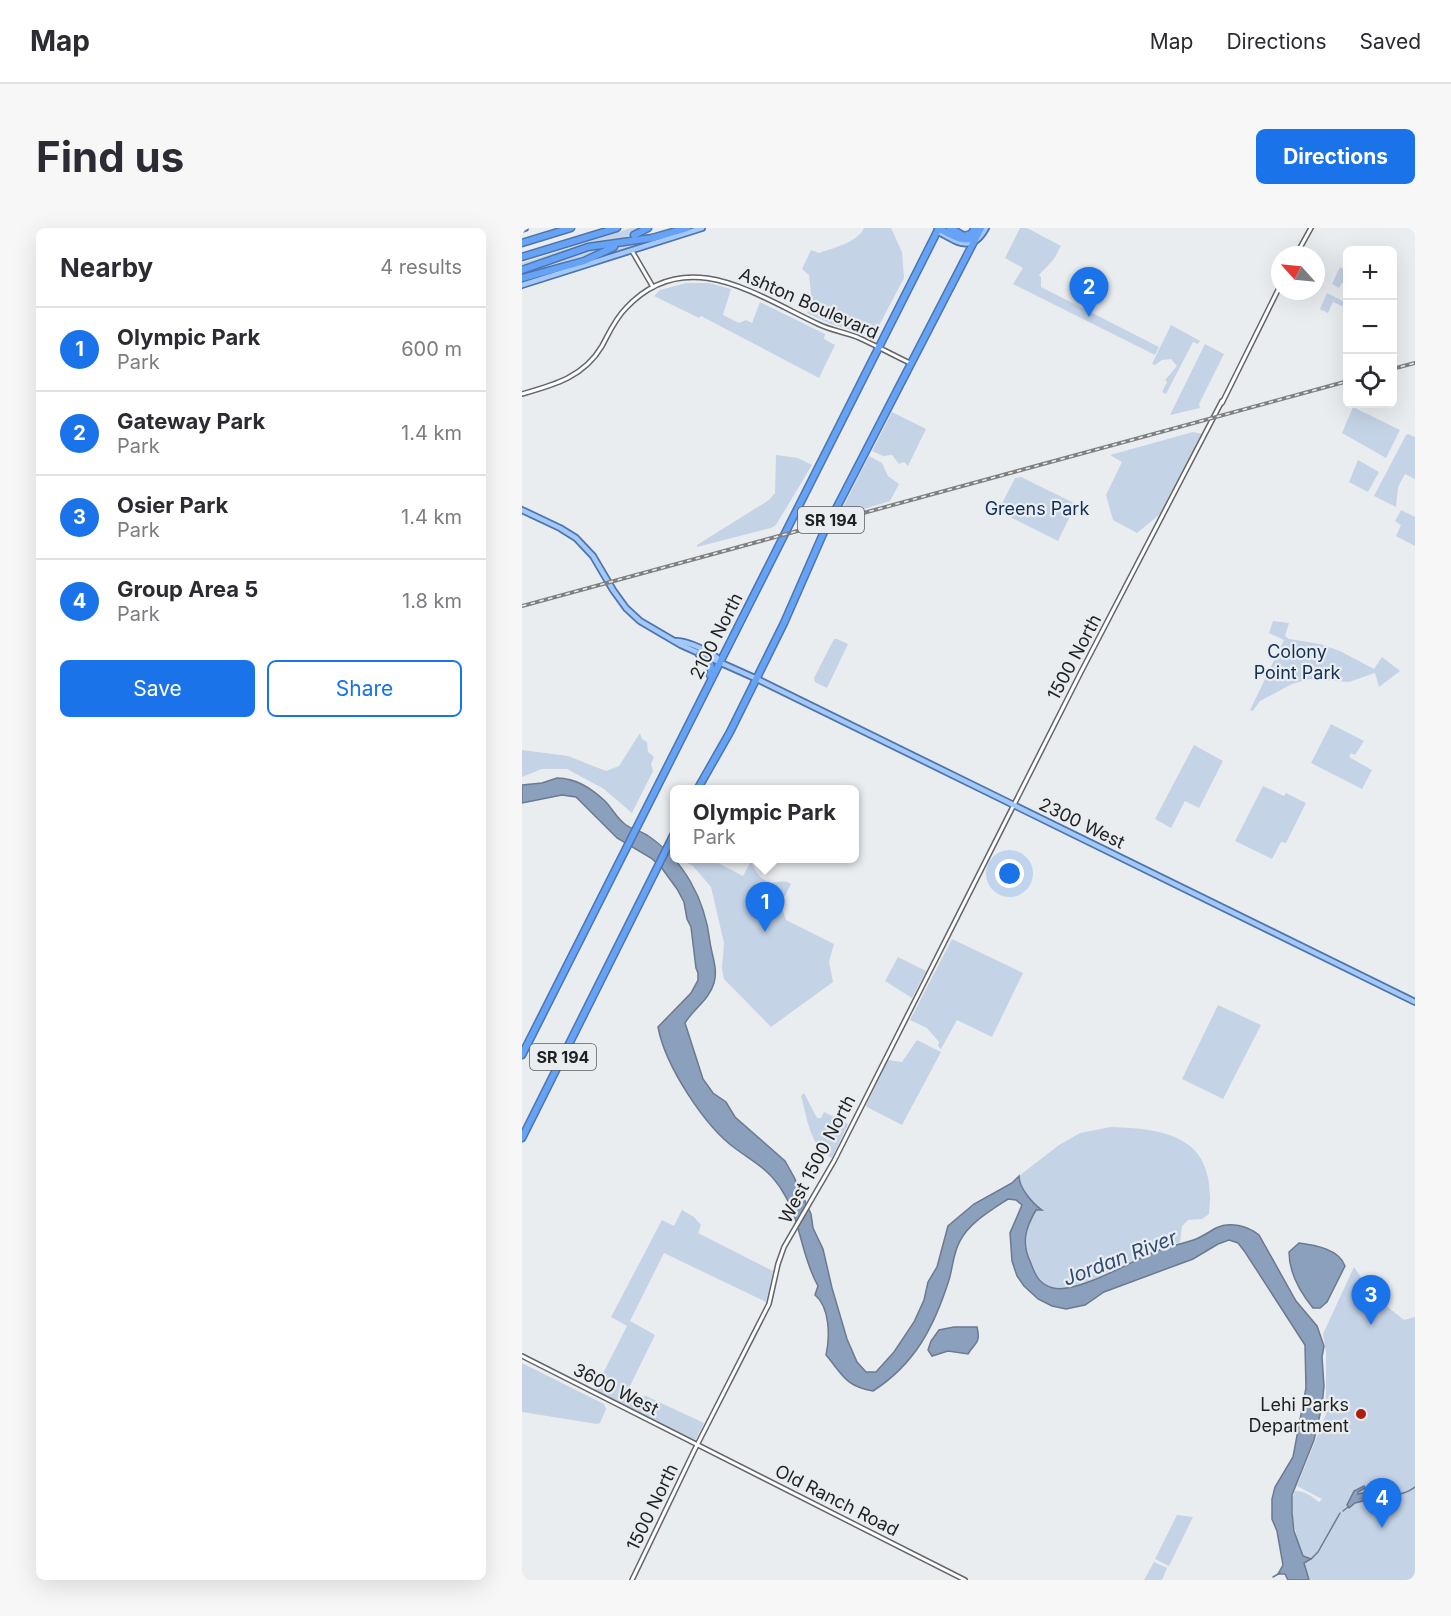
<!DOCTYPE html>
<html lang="en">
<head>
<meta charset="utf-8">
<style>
  body { margin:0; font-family:Inter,sans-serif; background:#f7f7f7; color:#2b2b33 }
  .controls { position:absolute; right:18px; top:18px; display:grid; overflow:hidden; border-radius:9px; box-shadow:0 6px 24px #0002 }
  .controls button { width:54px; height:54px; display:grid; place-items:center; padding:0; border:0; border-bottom:2px solid #e1e1e2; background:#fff; color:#2b2b33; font:30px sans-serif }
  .compass { position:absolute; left:749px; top:18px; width:54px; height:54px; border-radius:50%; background:#fff; box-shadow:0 6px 24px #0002; rotate:297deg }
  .you { position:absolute; left:488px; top:646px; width:21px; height:21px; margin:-15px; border:4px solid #fff; border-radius:50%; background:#1a73e8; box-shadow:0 0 0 9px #1a73e833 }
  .badge { display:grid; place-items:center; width:39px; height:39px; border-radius:50%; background:#1a73e8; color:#fff; font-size:20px; font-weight:700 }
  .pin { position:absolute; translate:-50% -50px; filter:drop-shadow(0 2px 3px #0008) }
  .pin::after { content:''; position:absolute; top:32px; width:21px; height:18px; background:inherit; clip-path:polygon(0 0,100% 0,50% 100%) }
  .popup { position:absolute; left:148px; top:557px; width:189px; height:78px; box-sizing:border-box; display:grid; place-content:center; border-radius:9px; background:#fff; filter:drop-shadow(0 2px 4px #0005); font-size:20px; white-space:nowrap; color:#7c7c81 }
  .popup b { font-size:22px; color:#2b2b33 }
  .popup::after { content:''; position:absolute; left:50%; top:100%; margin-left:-12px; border:12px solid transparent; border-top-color:#fff }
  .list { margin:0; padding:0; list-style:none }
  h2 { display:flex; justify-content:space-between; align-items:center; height:78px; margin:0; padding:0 24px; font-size:26px }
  h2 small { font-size:20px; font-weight:400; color:#7c7c81 }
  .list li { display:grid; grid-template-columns:39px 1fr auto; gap:18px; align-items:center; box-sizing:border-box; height:84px; padding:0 24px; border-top:2px solid #e1e1e2 }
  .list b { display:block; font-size:22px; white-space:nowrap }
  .list p { margin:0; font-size:20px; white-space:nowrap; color:#7c7c81 }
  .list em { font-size:20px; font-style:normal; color:#7c7c81 }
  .actions { display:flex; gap:12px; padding:18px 24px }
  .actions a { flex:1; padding:14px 0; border:2px solid #1a73e8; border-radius:9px; text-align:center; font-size:21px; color:#1a73e8 }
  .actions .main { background:#1a73e8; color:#fff }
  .icon { flex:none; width:33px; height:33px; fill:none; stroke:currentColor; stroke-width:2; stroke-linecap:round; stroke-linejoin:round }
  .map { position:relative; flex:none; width:893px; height:1352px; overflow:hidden; border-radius:9px }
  header { display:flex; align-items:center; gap:36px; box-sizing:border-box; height:84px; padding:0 30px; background:#fff; border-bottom:2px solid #e1e1e2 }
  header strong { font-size:28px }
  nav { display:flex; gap:33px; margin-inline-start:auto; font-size:21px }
  .intro { display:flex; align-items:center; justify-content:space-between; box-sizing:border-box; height:144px; padding:0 36px }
  h1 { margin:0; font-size:42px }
  .button { padding:15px 27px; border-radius:9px; background:#1a73e8; color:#fff; font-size:21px; font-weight:700 }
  main { display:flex; gap:36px; padding:0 36px }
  aside { flex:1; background:#fff; border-radius:9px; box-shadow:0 6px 24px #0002 }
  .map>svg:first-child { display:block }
</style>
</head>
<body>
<header>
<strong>Map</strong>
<nav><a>Map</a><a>Directions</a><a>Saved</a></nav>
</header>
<div class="intro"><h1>Find us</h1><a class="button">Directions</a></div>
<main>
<aside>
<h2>Nearby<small>4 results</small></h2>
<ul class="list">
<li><span class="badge">1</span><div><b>Olympic Park</b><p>Park</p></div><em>600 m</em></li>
<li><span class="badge">2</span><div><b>Gateway Park</b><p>Park</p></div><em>1.4 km</em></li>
<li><span class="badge">3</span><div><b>Osier Park</b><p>Park</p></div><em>1.4 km</em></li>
<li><span class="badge">4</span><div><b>Group Area 5</b><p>Park</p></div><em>1.8 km</em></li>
</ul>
<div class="actions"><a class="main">Save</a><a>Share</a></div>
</aside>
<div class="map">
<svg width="893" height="1352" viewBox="0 0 893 1352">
  <rect width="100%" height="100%" fill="#eaedf0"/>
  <g fill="#c5d3e7">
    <polygon points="109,0 120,0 98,13 0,40 0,35"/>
    <path d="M342,0H369L380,24L382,50L351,109L309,96L285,85L290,75L287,47L280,41L289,22L297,25C312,20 336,14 342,0Z"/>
    <polygon points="498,0 505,0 539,18 532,31 517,47 519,49 519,59 637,119 633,127 491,56 501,40 483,30"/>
    <polygon points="141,11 17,51 0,56 0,53 66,34 103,16"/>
    <polygon points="88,18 48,34 0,47 0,43 61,23"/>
    <polygon points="818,39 825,43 826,57 820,55 817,60 810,56"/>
    <polygon points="164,55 187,55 209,61 201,87 217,95 224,92 230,95 238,74 303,106 302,111 313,117 297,150 179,88 177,90 132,68 138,62"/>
    <polygon points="805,65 825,75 824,80 811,74 806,85 798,81"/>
    <polygon points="649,97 678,113 676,116 671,114 644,166 640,164 645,154 643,152 655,138 649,131 640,132 633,137 630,136"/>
    <polygon points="683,116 702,126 677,176 678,180 648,187"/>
    <polygon points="831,179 878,202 864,230 820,205"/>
    <polygon points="370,184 404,201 386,238 382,234 377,236 370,227 361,228 350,223"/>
    <polygon points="671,204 680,206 638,286 615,305 591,292 584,267 600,234 588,227"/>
    <polygon points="886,206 893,209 893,251 883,246 876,259 874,279 852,268 884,207"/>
    <polygon points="254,227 276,230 290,237 254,297 249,300 175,319 175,317 247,272 253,265"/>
    <polygon points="347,228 360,235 366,248 377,256 368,273 316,289"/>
    <polygon points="836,232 857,244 846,264 827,254"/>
    <polygon points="499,249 554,276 536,313 476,283 493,250"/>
    <polygon points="879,282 893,289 893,318 874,308 879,297 873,293"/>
    <polygon points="751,393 767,395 763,408 767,411 798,416 818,423 852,441 860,429 878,443 857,459 853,445 827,454 788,451 770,456 738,473 731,483 728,482 762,412 747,405"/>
    <polygon points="312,411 315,411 326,416 305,460 293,454 292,450"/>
    <polygon points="809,496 842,513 833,527 829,525 827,529 850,542 840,561 789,535"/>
    <polygon points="118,505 120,511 125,514 126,524 132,529 129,536 131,543 110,585 82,561 45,541 20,541 0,549 0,522 46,528 84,543 97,538"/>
    <polygon points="672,517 701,533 677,580 663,573 649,600 633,591"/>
    <polygon points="741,558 762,568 764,565 784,575 764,615 759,614 750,631 713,613"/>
    <path d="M158,631H191L198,636L221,648L229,633C233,642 238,653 249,654C258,655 261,651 269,656L259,676L264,692L312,716L307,734L311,754L249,799L202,751L200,740L202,715L189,659L171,638Z"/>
    <polygon points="430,711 501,745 470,809 435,792 419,821 416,818 417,814 405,800 388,792"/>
    <polygon points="376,729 404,743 390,770 363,753"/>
    <polygon points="696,777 739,797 701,871 660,851"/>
    <polygon points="395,812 419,824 380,897 345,879 344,877 366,832 380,834"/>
    <path d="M282,865L295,890H299L302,884L326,896L310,930C287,917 286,892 279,868Z"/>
    <path d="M589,899C652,901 695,912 687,986L680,991L666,992L660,998L658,1014L594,1040L564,1055L545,1060H531L518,1054L504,1025L502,1014L509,990L515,981L519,982C511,978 497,957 497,948L537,917L558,905Z"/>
    <polygon points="160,982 172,989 179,997 176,1005 251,1043 244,1074 142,1025 108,1093 133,1107 106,1162 118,1169 124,1168 182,1195 174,1211 172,1212 72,1163 105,1098 89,1089 140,992 152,998"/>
    <path d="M832,1039L852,1068L882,1092L893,1089V1352H783L773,1319L776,1314L770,1286L771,1269L773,1263C784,1263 789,1268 797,1274L800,1271L775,1258L804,1186V1125L801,1106Z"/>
    <polygon points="0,1135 82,1176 84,1181 78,1195 75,1196 0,1184"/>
    <polygon points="655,1287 671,1289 647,1338 633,1331"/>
    <polygon points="632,1334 645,1340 640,1352 622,1352"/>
  </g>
  <g fill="#8ba0bd" stroke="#6b7a8e" stroke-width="1.5">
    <path d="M35,550C54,550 69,560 83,573C90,580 95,591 104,597C110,601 118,603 125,607C162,632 183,671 188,714C190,728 196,741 192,755C187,772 172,780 163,795L181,851L191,865L204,874L213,889L263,933L272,949L289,986L291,1000L301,1021L310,1060L325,1111L335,1134L344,1144H354L372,1124L392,1094L402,1072L406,1054L415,1039L426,998L452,976L490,955L497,948C497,960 511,976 520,982H514C504,999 499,1014 508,1033C513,1046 516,1056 531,1060C554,1066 606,1035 630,1025C644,1019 660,1016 674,1011C681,1008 687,1004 694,1000C708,993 726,998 737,1007L774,1073L795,1098L802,1118L800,1129L802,1158L800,1178L792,1212L770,1267V1285L772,1303L781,1328L789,1331L782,1335L787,1352H766L763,1346H756L761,1337L755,1303L750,1291V1271L753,1259L771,1229L784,1160L783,1117L723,1024L716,1015L707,1012L696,1016L671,1031L582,1064L563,1077L544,1081L530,1078L516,1071L502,1058L495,1048L490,1033L488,1005L500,977L494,972L486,971C469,982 447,995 438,1013C431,1025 431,1039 427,1052C412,1099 393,1136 351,1163C323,1158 321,1147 304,1127C308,1109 308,1079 293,1067L296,1058C279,1028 279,993 261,964C248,942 233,935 214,921C182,898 143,837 136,799L169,765L176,752V745L174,740L169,699L165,691L162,674L155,661L139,639L129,630L95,610L54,569L40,567L0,575V557L20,555Z"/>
    <path d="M777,1015C793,1017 817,1021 823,1038L805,1074L798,1080H791C778,1064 767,1045 767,1024Z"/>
    <path d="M432,1099H455C459,1116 453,1114 446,1126L426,1123L410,1128L406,1122L409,1113L417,1102Z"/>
    <polygon points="857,1253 863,1254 870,1263 868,1266 833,1275 827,1280 825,1277 832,1263 842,1258 843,1260 836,1264 836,1266 845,1264 845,1261 852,1258 852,1255"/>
  </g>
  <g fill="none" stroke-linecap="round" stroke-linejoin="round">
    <g stroke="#6b7a8e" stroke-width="1.5">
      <path d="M863,1266C874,1268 885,1265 893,1259"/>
      <polyline points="821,1283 826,1279"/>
      <polyline points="789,1331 796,1324 818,1285"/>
      <polyline points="751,1349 758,1345"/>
    </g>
    <g stroke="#636568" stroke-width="6">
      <g id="minor">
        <polyline points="110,23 131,59"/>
        <polyline points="774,27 789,0"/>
        <path d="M0,166C32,157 62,149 80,118C87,105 93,91 104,80C164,16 234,67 296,96C308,102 322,104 335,109C353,117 371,127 388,135"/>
        <polyline points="700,175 758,58"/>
        <polyline points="0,1128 443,1352"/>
        <polyline points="110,1352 172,1223 247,1076 256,1036 262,1019 312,933 559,444 700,173"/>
      </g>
    </g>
    <g stroke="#4d75ab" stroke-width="8">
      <g id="major">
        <polyline points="0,1 3,0"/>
        <path d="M415,3C435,14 450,26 464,0"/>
        <polyline points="0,57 180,0"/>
        <polyline points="0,282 38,300 54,310 71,328 91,362 104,380 118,393 159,417 235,451 893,774"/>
        <path d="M154,413C163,412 193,425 198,433"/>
      </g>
    </g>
    <g stroke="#4d75ab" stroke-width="9">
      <g id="highway">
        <path d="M416,0C429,6 441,17 454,8"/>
        <polyline points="428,0 442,8 449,6 453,0"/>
        <polyline points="112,7 126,0"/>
        <polyline points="0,15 49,0"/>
        <polyline points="0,29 95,0"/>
        <polyline points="0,42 66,19 130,10 165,0"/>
        <polyline points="0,50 62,33 92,19"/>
        <path d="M177,426C186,432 192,436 188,447"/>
        <polyline points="175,562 208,504 262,395 301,306 459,0"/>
        <polyline points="0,827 417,0"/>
        <polyline points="0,910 153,604"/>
      </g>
    </g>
    <use href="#minor" stroke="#fff" stroke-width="3"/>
    <use href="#major" stroke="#a3c8fa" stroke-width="4.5"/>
    <use href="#highway" stroke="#66a3f6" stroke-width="6"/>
    <g stroke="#7f8082" stroke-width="4">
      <g id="rail">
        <polyline points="870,141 893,135"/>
        <polyline points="0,378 826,153"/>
      </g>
    </g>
    <use href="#rail" stroke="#eaedf0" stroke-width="1.5" stroke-dasharray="4.5" stroke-linecap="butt"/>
  </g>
  <circle fill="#ad1e0d" stroke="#eaedf0" stroke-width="2" cx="839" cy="1186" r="6"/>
  <g text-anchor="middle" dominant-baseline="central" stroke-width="4.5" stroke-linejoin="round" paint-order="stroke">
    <g fill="#eaedf0" stroke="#5c5e5f" stroke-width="1.5">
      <rect x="276" y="279" width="66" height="26" rx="4.5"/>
      <rect x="8" y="816" width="66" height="26" rx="4.5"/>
    </g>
    <g font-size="16" font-weight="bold" fill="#1f2021">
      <text x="309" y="292">SR 194</text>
      <text x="41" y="829">SR 194</text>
    </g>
    <g font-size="18" fill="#1f2021" stroke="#eaedf0">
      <text transform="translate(287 75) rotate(24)">Ashton Boulevard</text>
      <text transform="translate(194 408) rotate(-63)">2100 North</text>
      <text transform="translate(552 429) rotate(-62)">1500 North</text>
      <text transform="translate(560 595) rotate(26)">2300 West</text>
      <text transform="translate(295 931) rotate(-62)">West 1500 North</text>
      <text transform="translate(94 1161) rotate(27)">3600 West</text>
      <text transform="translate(315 1272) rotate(27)">Old Ranch Road</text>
      <text transform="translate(130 1279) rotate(-64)">1500 North</text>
    </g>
    <g font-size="18" fill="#112e55" stroke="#eaedf0">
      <text x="515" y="280">Greens Park</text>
      <text x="775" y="423">Colony<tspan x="775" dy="21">Point Park</tspan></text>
    </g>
    <g font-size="18" fill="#1f2021" stroke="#eaedf0" text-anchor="end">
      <text x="827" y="1176">Lehi Parks<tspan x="827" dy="21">Department</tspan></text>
    </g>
    <g font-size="20" font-style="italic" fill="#2d4b74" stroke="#eaedf0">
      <text transform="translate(598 1030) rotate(-21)">Jordan River</text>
    </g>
  </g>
</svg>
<div class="controls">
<button>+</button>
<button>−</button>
<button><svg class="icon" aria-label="locate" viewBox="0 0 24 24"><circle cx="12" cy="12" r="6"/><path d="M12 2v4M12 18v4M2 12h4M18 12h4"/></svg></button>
</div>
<svg class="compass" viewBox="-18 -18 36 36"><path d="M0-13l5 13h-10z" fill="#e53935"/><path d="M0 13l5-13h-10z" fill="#7c7c81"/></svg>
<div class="you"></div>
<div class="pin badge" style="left:243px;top:704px">1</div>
<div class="popup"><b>Olympic Park</b>Park</div>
<div class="pin badge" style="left:567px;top:89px">2</div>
<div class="pin badge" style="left:849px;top:1097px">3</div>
<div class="pin badge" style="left:860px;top:1300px">4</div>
</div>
</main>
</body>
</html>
